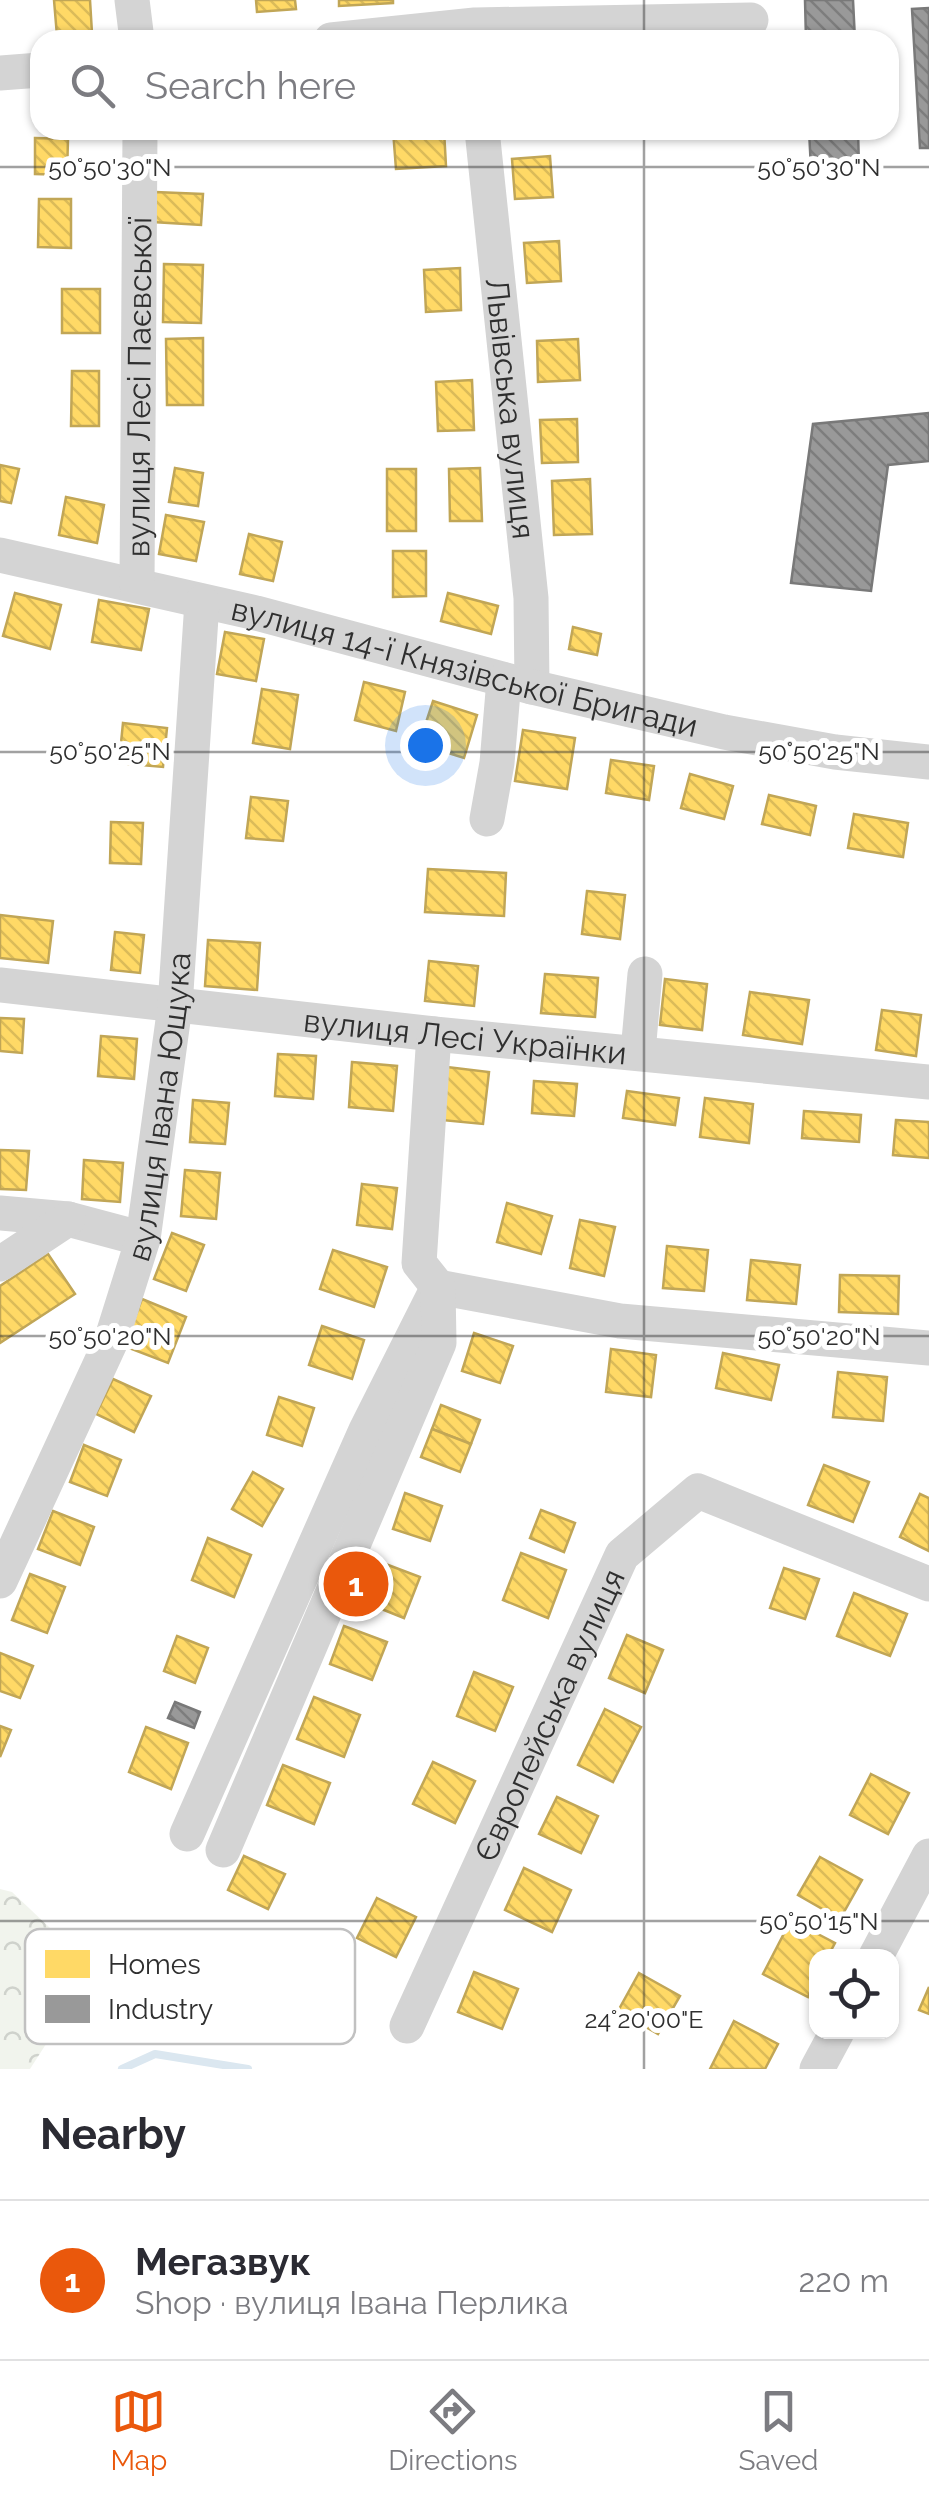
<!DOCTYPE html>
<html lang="en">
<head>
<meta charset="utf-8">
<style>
  body { margin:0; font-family:Raleway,sans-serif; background:#f7f7f7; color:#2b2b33 }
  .controls { position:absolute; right:30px; bottom:30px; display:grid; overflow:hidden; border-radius:20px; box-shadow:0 2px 8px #0004 }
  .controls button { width:90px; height:90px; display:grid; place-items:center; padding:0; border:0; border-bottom:2px solid #e1e1e2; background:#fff; color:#2b2b33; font:50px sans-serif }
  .you { position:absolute; left:425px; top:745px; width:35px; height:35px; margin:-25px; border:8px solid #fff; border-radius:50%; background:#1a73e8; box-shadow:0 0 0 15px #1a73e833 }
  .badge { display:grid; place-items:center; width:65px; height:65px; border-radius:50%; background:#ea580c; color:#fff; font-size:32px; font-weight:700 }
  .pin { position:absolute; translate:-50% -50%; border:5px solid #fff; box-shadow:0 2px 10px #0006 }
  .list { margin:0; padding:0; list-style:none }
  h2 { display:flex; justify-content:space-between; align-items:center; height:130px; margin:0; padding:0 40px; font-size:42px }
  h2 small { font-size:32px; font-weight:400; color:#7c7c81 }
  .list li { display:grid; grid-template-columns:65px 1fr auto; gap:30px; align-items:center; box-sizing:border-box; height:160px; padding:0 40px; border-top:2px solid #e1e1e2 }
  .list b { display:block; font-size:38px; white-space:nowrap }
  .list p { margin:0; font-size:32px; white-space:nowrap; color:#7c7c81 }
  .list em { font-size:32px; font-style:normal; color:#7c7c81 }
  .icon { flex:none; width:55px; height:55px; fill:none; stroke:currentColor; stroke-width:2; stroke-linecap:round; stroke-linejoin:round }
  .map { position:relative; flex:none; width:929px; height:2069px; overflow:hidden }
  .search { position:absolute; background:#fff; box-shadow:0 2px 8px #0004; left:30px; right:30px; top:30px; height:110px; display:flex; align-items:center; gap:25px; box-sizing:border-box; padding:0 35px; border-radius:30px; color:#7c7c81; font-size:38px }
  .sheet { height:290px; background:#fff }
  nav { display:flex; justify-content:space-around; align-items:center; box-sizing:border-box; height:140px; border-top:2px solid #e1e1e2; background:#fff; font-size:28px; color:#7c7c81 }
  nav a { display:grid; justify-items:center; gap:5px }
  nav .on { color:#ea580c }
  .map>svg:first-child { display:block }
</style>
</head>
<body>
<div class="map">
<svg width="929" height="2069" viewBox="0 0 929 2069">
  <defs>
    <pattern id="forest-crowns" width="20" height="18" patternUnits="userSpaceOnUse" patternTransform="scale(2.5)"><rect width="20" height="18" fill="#f1f4ed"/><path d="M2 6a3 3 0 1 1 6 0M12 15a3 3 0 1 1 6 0" fill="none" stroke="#cfd2cc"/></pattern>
    <pattern id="homes-back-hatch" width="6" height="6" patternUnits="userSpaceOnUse" patternTransform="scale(2.5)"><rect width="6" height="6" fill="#ffd966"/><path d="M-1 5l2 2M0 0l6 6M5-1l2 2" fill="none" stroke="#dbbb59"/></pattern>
    <pattern id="industry-back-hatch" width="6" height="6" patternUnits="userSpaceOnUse" patternTransform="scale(2.5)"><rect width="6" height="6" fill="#999"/><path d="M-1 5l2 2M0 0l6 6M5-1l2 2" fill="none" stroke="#7d7d7d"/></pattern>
  </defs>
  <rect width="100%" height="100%" fill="#fff"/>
  <polygon fill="url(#forest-crowns)" points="0,1889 12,1892 67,1944 66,2013 30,2069 0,2069"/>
  <g fill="url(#homes-back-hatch)" stroke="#c1a656" stroke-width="2.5">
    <polygon points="54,0 90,0 92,33 57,36"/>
    <polygon points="256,0 295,0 296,9 257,12"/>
    <polygon points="339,0 393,0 393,3 339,6"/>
    <polygon points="393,130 444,130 446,166 396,169"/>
    <polygon points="35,138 68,139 67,175 35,174"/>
    <polygon points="550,156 553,197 515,199 512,159"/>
    <polygon points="155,192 203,194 201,225 153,222"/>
    <polygon points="39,199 71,199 71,248 38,247"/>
    <polygon points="559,241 561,281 527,283 524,243"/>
    <polygon points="164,264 203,265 201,323 163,322"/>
    <polygon points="460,268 461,310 426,312 424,270"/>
    <rect x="62" y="289" width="38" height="44"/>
    <polygon points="203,338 203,405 167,405 166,339"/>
    <polygon points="578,339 580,380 538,382 537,341"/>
    <polygon points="72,371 99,371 99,426 71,426"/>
    <polygon points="472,380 474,430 438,431 436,382"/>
    <polygon points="577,419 578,462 542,463 540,420"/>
    <polygon points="0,465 19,469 11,503 0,501"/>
    <polygon points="175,468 203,473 198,506 169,502"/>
    <polygon points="480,468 482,521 450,521 449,469"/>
    <rect x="387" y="469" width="29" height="62"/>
    <polygon points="590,479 592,534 554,535 552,481"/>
    <polygon points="66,497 104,505 97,543 59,535"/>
    <polygon points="166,515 204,522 196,561 159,554"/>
    <polygon points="249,534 282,542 273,581 240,574"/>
    <polygon points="393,551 426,551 426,596 393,597"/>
    <polygon points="15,593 61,605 50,649 3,636"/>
    <polygon points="448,593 498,606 491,634 441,621"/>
    <polygon points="99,600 149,609 141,650 92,642"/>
    <polygon points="573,627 601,634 597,655 569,649"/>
    <polygon points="225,632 264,639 256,681 217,674"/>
    <polygon points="364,682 405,692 396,731 355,720"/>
    <polygon points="262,689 298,695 290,749 253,743"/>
    <polygon points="433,701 477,715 464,758 419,744"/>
    <polygon points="123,723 167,728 163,767 119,763"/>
    <polygon points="523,730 575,738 567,789 515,781"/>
    <polygon points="611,760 654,766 649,800 606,793"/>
    <polygon points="690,774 733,786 724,819 681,808"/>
    <polygon points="769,795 816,806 810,835 762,824"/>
    <polygon points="251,797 288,801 283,841 246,838"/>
    <polygon points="854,814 908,823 903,857 848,848"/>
    <polygon points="111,822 143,823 141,864 110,863"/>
    <polygon points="428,869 506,873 504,916 425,912"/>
    <polygon points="587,891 625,895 620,939 582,934"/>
    <polygon points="0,915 53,921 48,963 0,958"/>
    <polygon points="115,932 144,935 140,973 111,970"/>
    <polygon points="208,940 260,943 257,990 205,986"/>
    <polygon points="429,961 478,966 474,1006 425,1001"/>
    <polygon points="545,974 598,978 595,1017 541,1013"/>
    <polygon points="665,979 707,984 702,1030 660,1025"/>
    <polygon points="750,992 809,1000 802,1044 743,1035"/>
    <polygon points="882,1010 921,1015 916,1056 876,1050"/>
    <polygon points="0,1018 24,1019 22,1053 0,1051"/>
    <polygon points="101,1036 137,1039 134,1079 98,1076"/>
    <polygon points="278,1054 316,1056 313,1099 275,1096"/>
    <polygon points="352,1062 397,1066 393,1111 349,1107"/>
    <polygon points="447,1067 489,1072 483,1124 441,1120"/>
    <polygon points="534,1081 577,1084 574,1116 532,1113"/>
    <polygon points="627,1091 679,1098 675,1125 623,1118"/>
    <polygon points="705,1098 753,1104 749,1143 700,1137"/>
    <polygon points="193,1100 229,1103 225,1144 190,1142"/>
    <polygon points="804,1111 861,1115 859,1142 802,1138"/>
    <polygon points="896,1120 929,1122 929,1158 893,1155"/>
    <polygon points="0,1150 29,1151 26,1190 0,1189"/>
    <polygon points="84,1160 123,1163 120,1202 82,1199"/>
    <polygon points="185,1170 220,1173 216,1219 181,1216"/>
    <polygon points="362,1184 397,1188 392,1229 357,1225"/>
    <polygon points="507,1203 552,1216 541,1254 497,1242"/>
    <polygon points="580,1220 615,1227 604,1276 570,1268"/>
    <polygon points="172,1233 204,1245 186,1291 154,1279"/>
    <polygon points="667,1246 708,1250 704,1291 663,1288"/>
    <polygon points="333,1250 387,1267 374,1307 320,1289"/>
    <polygon points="48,1254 75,1294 0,1343 0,1286"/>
    <polygon points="751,1260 800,1265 796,1304 747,1300"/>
    <polygon points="840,1275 899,1276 898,1314 839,1312"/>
    <polygon points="142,1299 186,1317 168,1363 124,1346"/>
    <polygon points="322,1326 364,1340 352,1379 309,1365"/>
    <polygon points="474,1333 513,1346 500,1383 462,1371"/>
    <polygon points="611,1349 656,1355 651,1397 606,1392"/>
    <polygon points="723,1353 779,1365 771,1400 716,1388"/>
    <polygon points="838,1372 887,1377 883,1421 833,1417"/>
    <polygon points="113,1379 151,1396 134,1432 96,1414"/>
    <polygon points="279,1397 314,1408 302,1446 267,1435"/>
    <polygon points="441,1405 480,1420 471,1444 432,1429"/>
    <polygon points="432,1429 471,1444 460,1472 421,1457"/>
    <polygon points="84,1445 121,1460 107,1496 70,1482"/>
    <polygon points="824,1465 869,1482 853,1522 808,1505"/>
    <polygon points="253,1472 283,1489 262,1526 232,1509"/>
    <polygon points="405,1493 442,1506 430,1541 393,1529"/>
    <polygon points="920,1494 929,1498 929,1551 900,1537"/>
    <polygon points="541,1510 575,1523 564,1552 530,1538"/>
    <polygon points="53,1511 94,1527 80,1565 38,1549"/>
    <polygon points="208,1538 251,1555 234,1597 192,1580"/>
    <polygon points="521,1553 566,1570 548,1618 503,1600"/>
    <polygon points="375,1560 420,1577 404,1618 359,1600"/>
    <polygon points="784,1568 819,1579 805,1619 770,1608"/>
    <polygon points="30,1574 65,1587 47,1633 12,1620"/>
    <polygon points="854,1593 907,1614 890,1656 837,1636"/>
    <polygon points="344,1626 387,1642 372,1680 330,1664"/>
    <polygon points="627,1635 663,1650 645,1693 609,1678"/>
    <polygon points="177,1636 208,1648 195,1683 164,1671"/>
    <polygon points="0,1653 33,1666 20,1698 0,1691"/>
    <polygon points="474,1672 513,1687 495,1731 457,1716"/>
    <polygon points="314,1697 360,1715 344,1757 297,1739"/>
    <polygon points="605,1709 641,1727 613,1782 578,1765"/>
    <polygon points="0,1726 11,1730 0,1757"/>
    <polygon points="146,1727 188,1743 171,1789 129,1772"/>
    <polygon points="433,1762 475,1781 455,1823 413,1804"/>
    <polygon points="283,1765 330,1783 314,1824 267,1805"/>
    <polygon points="871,1774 909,1793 888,1834 850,1815"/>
    <polygon points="557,1797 598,1816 581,1853 539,1834"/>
    <polygon points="244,1856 285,1874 268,1909 228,1890"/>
    <polygon points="820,1857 862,1880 840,1919 798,1895"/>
    <polygon points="524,1868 571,1890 552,1932 505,1910"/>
    <polygon points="377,1898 416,1917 396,1957 357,1938"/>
    <polygon points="791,1920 835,1943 828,1956 816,1956 816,1980 808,1997 763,1974"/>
    <polygon points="474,1972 518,1989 502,2029 458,2012"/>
    <polygon points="639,1973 680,1996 658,2034 618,2011"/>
    <polygon points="929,1987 929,2014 919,2010"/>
    <polygon points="734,2021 778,2044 765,2069 710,2069"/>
  </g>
  <g fill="url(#industry-back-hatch)" stroke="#797979" stroke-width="2.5">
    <polygon points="805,0 853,0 855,40 806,40"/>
    <polygon points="929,8 929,148 920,148 912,9"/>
    <polygon points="809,130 858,130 859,167 811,169"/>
    <polygon points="929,413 929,461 888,465 871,591 791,583 813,424"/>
    <polygon points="175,1702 200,1712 194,1728 168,1718"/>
  </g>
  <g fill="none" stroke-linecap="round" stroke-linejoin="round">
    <polyline stroke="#dbe7f0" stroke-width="8" points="122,2069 155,2054 248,2069"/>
    <g stroke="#d4d4d4" stroke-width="35">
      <polyline points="132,0 137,40"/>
      <polyline points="331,40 475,25 751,20"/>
      <polyline points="0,73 40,70"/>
      <path id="s1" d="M482,130L531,598L532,687"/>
      <path id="s2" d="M0,555L256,613L532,687L724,732L835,752L929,762"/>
      <path id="s3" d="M137,585L140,130"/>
      <polyline points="487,819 497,763 504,680"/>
      <path id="s4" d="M0,985L434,1034L929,1082"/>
      <polyline points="638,1052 645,974"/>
      <polyline points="0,1213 68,1219 143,1239"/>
      <polyline points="0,1264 68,1219"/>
      <path id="s5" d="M0,1581L111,1341L143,1239L175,1006L202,602"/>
      <polyline points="187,1834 366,1430 438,1287 620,1321 929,1348"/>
      <polyline points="223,1850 439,1343 438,1287 419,1263 434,1034"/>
      <polyline points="876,1956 929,1856"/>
      <path id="s6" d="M407,2026L622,1555L698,1491L929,1584"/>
      <polyline points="817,2069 837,2032"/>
    </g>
  </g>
  <path fill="none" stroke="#2f2f2f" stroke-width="2.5" stroke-opacity="0.45" d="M644,0V40M644,130V2069M0,167H929M0,752H929M0,1336H929M0,1921H929"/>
  <g text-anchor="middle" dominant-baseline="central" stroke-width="10" stroke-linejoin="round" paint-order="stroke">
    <g font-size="32" fill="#2f2f2f" stroke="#fff">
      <text stroke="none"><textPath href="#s3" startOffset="198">вулиця Лесі Паєвської</textPath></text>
      <text stroke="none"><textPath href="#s1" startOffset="280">Львівська вулиця</textPath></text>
      <text stroke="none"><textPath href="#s2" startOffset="478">вулиця 14-ї Князівської Бригади</textPath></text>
      <text stroke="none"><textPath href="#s4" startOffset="468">вулиця Лесі Українки</textPath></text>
      <text stroke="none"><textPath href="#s5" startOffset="505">вулиця Івана Ющука</textPath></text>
      <text stroke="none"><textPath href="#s6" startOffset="342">Європейська вулиця</textPath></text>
    </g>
  </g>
  <rect x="25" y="1929" width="330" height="115" rx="15" fill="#fff" stroke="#c1c1c1" stroke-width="2.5"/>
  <rect x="45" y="1950" width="45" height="28" fill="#ffd966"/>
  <rect x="45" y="1995" width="45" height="28" fill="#999"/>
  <g font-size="28" fill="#2f2f2f">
    <text x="108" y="1974">Homes</text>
    <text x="108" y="2019">Industry</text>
  </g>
  <g font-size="25" text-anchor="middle" fill="#2f2f2f" stroke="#fff" stroke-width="10" stroke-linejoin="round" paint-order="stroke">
    <text x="110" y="176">50°50'30"N</text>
    <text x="819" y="176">50°50'30"N</text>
    <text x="110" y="760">50°50'25"N</text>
    <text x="819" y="760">50°50'25"N</text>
    <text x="110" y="1345">50°50'20"N</text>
    <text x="819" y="1345">50°50'20"N</text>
    <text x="819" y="1930">50°50'15"N</text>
    <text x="644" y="2028">24°20'00"E</text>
  </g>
</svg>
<div class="controls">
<button><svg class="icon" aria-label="locate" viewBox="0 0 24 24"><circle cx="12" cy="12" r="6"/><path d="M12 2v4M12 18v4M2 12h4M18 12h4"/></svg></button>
</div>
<div class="you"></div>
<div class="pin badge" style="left:356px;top:1584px">1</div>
<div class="search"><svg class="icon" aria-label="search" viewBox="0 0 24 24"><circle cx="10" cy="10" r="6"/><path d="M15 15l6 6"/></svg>Search here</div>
</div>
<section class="sheet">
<h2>Nearby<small></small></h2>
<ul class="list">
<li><span class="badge">1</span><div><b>Мегазвук</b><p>Shop · вулиця Івана Перлика</p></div><em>220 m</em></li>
</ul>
</section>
<nav>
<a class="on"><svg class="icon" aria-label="map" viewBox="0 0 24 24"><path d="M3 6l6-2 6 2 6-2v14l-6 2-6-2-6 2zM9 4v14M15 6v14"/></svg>Map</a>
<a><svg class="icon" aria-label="directions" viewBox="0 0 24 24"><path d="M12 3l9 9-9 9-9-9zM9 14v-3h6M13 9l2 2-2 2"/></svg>Directions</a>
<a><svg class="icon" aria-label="saved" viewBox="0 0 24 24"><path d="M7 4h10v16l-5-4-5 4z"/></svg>Saved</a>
</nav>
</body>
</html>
